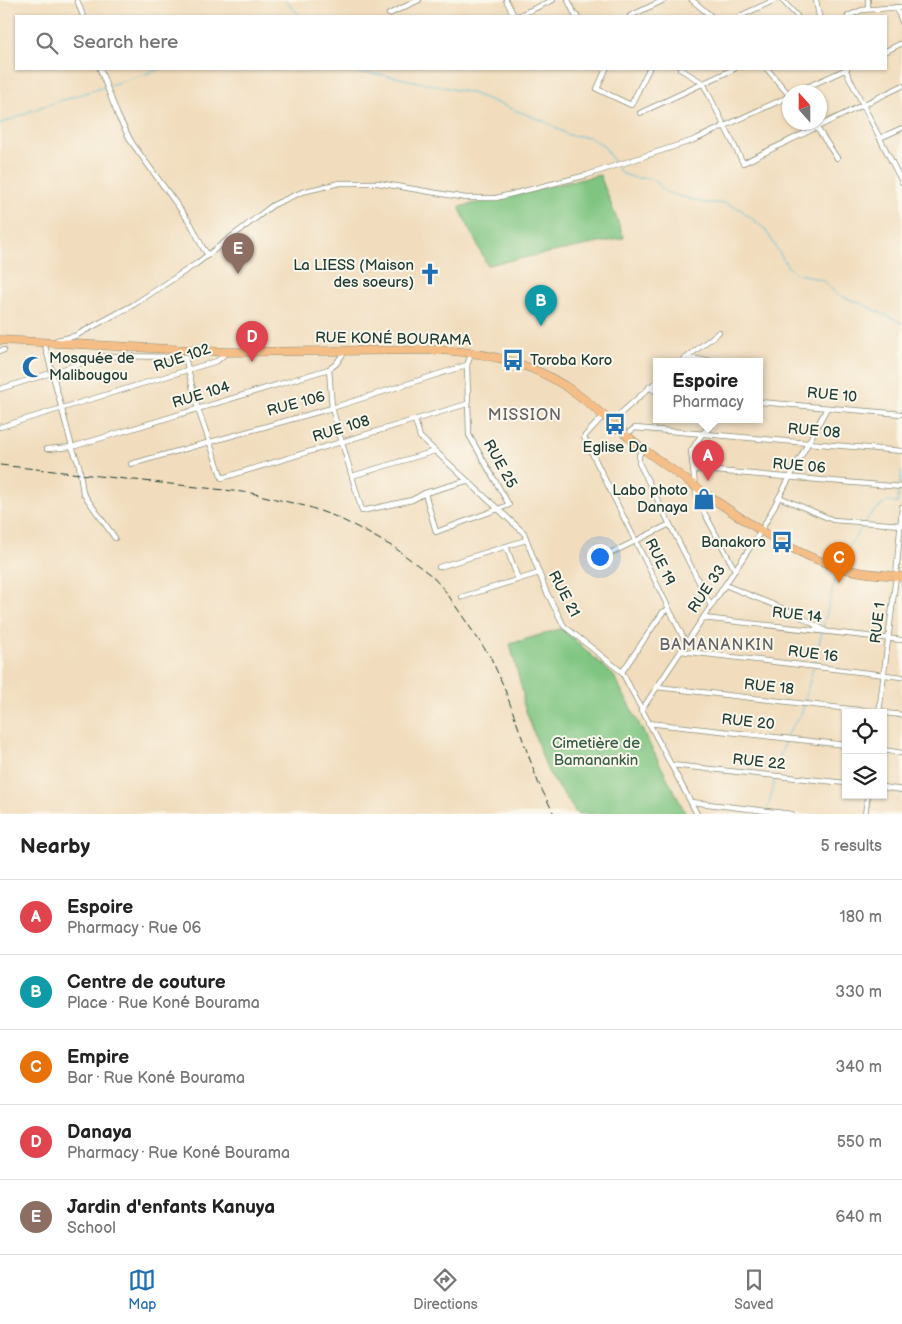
<!DOCTYPE html>
<html lang="en">
<head>
<meta charset="utf-8">
<style>
  body { margin:0; font-family:"Balsamiq Sans",sans-serif; background:#f2f2f2; color:#222 }
  .controls { position:absolute; right:15px; bottom:15px; display:grid; overflow:hidden; border-radius:0px; box-shadow:0 1px 4px #0004 }
  .controls button { width:45px; height:45px; display:grid; place-items:center; padding:0; border:0; border-bottom:1px solid #e0e0e0; background:#fff; color:#222; font:25px sans-serif }
  .compass { position:absolute; left:782px; top:85px; width:45px; height:45px; border-radius:50%; background:#fff; box-shadow:0 1px 4px #0004; rotate:339deg }
  .you { position:absolute; left:599px; top:556px; width:18px; height:18px; margin:-12px; border:4px solid #fff; border-radius:50%; background:#1a73e8; box-shadow:0 0 0 8px #1a73e833 }
  .badge { display:grid; place-items:center; width:32px; height:32px; border-radius:50%; background:#1f6fb2; color:#fff; font-size:16px; font-weight:700 }
  .pin { position:absolute; translate:-50% -41px; filter:drop-shadow(0 1px 2px #0008) }
  .pin::after { content:''; position:absolute; top:26px; width:18px; height:15px; background:inherit; clip-path:polygon(0 0,100% 0,50% 100%) }
  .popup { position:absolute; left:653px; top:358px; width:110px; height:65px; box-sizing:border-box; display:grid; place-content:center; border-radius:0px; background:#fff; filter:drop-shadow(0 1px 4px #0005); font-size:16px; white-space:nowrap; color:#767676 }
  .popup b { font-size:19px; color:#222 }
  .popup::after { content:''; position:absolute; left:50%; top:100%; margin-left:-10px; border:10px solid transparent; border-top-color:#fff }
  .list { margin:0; padding:0; list-style:none }
  h2 { display:flex; justify-content:space-between; align-items:center; height:65px; margin:0; padding:0 20px; font-size:21px }
  h2 small { font-size:16px; font-weight:400; color:#767676 }
  .list li { display:grid; grid-template-columns:32px 1fr auto; gap:15px; align-items:center; box-sizing:border-box; height:75px; padding:0 20px; border-top:1px solid #e0e0e0 }
  .list b { display:block; font-size:19px; white-space:nowrap }
  .list p { margin:0; font-size:16px; white-space:nowrap; color:#767676 }
  .list em { font-size:16px; font-style:normal; color:#767676 }
  .icon { flex:none; width:28px; height:28px; fill:none; stroke:currentColor; stroke-width:2; stroke-linecap:round; stroke-linejoin:round }
  .map { position:relative; flex:none; width:902px; height:814px; overflow:hidden }
  .search { position:absolute; background:#fff; box-shadow:0 1px 4px #0004; left:15px; right:15px; top:15px; height:55px; display:flex; align-items:center; gap:12px; box-sizing:border-box; padding:0 18px; border-radius:0px; color:#767676; font-size:19px }
  .sheet { height:440px; background:#fff }
  nav { display:flex; justify-content:space-around; align-items:center; box-sizing:border-box; height:70px; border-top:1px solid #e0e0e0; background:#fff; font-size:14px; color:#767676 }
  nav a { display:grid; justify-items:center; gap:2px }
  nav .on { color:#1f6fb2 }
  .map>svg:first-child { display:block }
</style>
</head>
<body>
<div class="map">
<svg width="902" height="814" viewBox="0 0 902 814">
  <rect width="100%" height="100%" fill="#fbf7ec"/>
  <filter id="ink" filterUnits="userSpaceOnUse"><feTurbulence type="fractalNoise" baseFrequency=".02" numOctaves="2"/><feDisplacementMap in="SourceGraphic" scale="10" xChannelSelector="R" yChannelSelector="G"/><feConvolveMatrix kernelMatrix="1 2 1 2 8 2 1 2 1" color-interpolation-filters="sRGB"/></filter>
  <filter id="wash" filterUnits="userSpaceOnUse"><feTurbulence type="fractalNoise" baseFrequency=".0096" numOctaves="4" result="noise"/><feDisplacementMap in="SourceGraphic" scale="20" xChannelSelector="R" yChannelSelector="G"/><feGaussianBlur stdDeviation="1.12" result="paint"/><feColorMatrix in="noise" values="0 0 0 0 0 0 0 0 0 0 0 0 0 0 0 0 0 1.4 0 .05"/><feComposite in="paint" operator="in"/></filter>
  <g filter="url(#wash)">
    <rect width="100%" height="100%" fill="#f1ddbd"/>
    <g fill="#7fc581" stroke="#4f815a">
      <polygon points="600,175 624,238 487,265 459,207"/>
      <polygon points="559,629 565,631 614,676 686,814 577,814 548,772 523,703 523,694 510,644"/>
    </g>
    <g fill="none" stroke-linecap="round" stroke-linejoin="round">
      <g stroke="#5cc1da" stroke-width="1">
        <polyline points="285,0 300,16"/>
        <polyline points="330,69 390,76 471,93 546,122 568,135 589,137 604,146 615,164"/>
        <polyline points="0,124 41,107 161,69"/>
        <polyline points="618,168 621,173 635,178 648,178 657,182 664,191 672,194 703,203 725,203 740,209 765,229 788,267 796,273 822,280 838,295 860,303 902,323"/>
        <polyline points="866,521 871,514 886,502 897,503 902,471"/>
        <polyline points="839,565 841,558 864,524"/>
        <polyline points="823,628 837,571"/>
        <polyline points="814,665 822,632"/>
        <polyline points="786,736 802,712 813,668"/>
        <polyline points="776,774 785,740"/>
        <polyline points="768,808 775,778"/>
      </g>
    </g>
  </g>
  <g filter="url(#ink)">
    <g fill="none" stroke-linecap="round" stroke-linejoin="round">
      <g stroke="#888d78" stroke-width="6">
        <g id="minor">
          <polyline points="77,0 83,16"/>
          <polyline points="506,0 514,16"/>
          <polyline points="568,0 575,15 577,16"/>
          <polyline points="692,0 711,16"/>
          <polyline points="782,0 797,16"/>
          <polyline points="816,0 819,16"/>
          <polyline points="868,0 868,9"/>
          <polyline points="896,7 902,22"/>
          <polyline points="389,14 419,0"/>
          <polyline points="518,16 553,0"/>
          <polyline points="630,16 664,0"/>
          <polyline points="740,16 775,0"/>
          <polyline points="848,16 862,10 902,7"/>
          <polyline points="886,51 902,43"/>
          <polyline points="100,69 118,116 132,143 191,224 203,248 208,255"/>
          <polyline points="606,69 597,89 631,105 649,69"/>
          <polyline points="680,69 703,83 743,163 902,86"/>
          <polyline points="767,69 790,96"/>
          <polyline points="845,69 902,182"/>
          <polyline points="796,92 847,69"/>
          <polyline points="640,113 734,69"/>
          <polyline points="813,122 837,158"/>
          <polyline points="880,138 902,128"/>
          <polyline points="57,340 75,336 133,305 196,264 273,205 302,192 340,183 378,183 466,198 496,198 587,175 694,140 790,96"/>
          <polyline points="44,342 72,447 79,465 83,493 115,538"/>
          <polyline points="0,351 4,350"/>
          <polyline points="685,358 722,362"/>
          <polyline points="681,362 719,332"/>
          <polyline points="329,369 332,408 362,511 412,500 425,493 466,481"/>
          <polyline points="649,387 657,392"/>
          <polyline points="0,389 105,356 185,357 198,409 222,478 467,404"/>
          <polyline points="759,402 902,414"/>
          <polyline points="603,416 584,437 686,643"/>
          <polyline points="415,420 420,437 524,533 546,591 564,626 622,672 697,814"/>
          <polyline points="716,420 702,434 691,451 695,486 698,501 735,570"/>
          <polyline points="611,422 657,381"/>
          <polyline points="0,427 217,361 227,352"/>
          <polyline points="625,435 635,428 902,451"/>
          <polyline points="47,449 72,447 329,369 336,364 345,351"/>
          <polyline points="643,449 639,455 639,463 711,606"/>
          <polyline points="131,464 332,408 467,365"/>
          <polyline points="693,469 902,487"/>
          <polyline points="352,476 435,451"/>
          <polyline points="425,493 436,532 509,505 469,435 467,365 472,352"/>
          <polyline points="779,497 833,520 902,525"/>
          <polyline points="506,546 518,579"/>
          <polyline points="609,554 670,524"/>
          <polyline points="439,567 526,540"/>
          <polyline points="725,585 796,614 824,630"/>
          <polyline points="462,597 539,573"/>
          <polyline points="703,618 902,640"/>
          <polyline points="681,651 902,677"/>
          <polyline points="622,672 663,612 669,609"/>
          <polyline points="657,687 902,715"/>
          <polyline points="641,711 761,531 827,408"/>
          <polyline points="879,713 896,576 902,507"/>
          <polyline points="648,723 846,745"/>
          <polyline points="883,750 902,753"/>
          <polyline points="671,765 846,783"/>
          <polyline points="883,787 902,790"/>
          <polyline points="691,802 792,814"/>
          <polyline points="865,814 868,795"/>
        </g>
      </g>
      <g stroke="#888d78" stroke-width="9">
        <path id="trunk" d="M0,340L227,352L440,350C493,353 538,364 581,397C602,413 621,432 642,448C666,466 691,483 716,501C754,527 794,554 838,567C859,574 881,574 902,577"/>
      </g>
      <use href="#minor" stroke="#fff" stroke-width="4.5"/>
      <use href="#trunk" stroke="#f6be87" stroke-width="8"/>
      <polyline stroke="#1f3d34" stroke-width="1" stroke-dasharray="8 4" stroke-linecap="butt" points="0,465 251,493 309,507 334,516 357,527 395,548 432,576 446,592 491,658 504,687 538,782 554,814"/>
    </g>
  </g>
  <defs>
    <g id="church-bare" transform="scale(1.725)"><path d="M-1.2-6h2.4v3.5h3.3v2.4h-3.3V6h-2.4V-.1h-3.3v-2.4h3.3Z" fill="#1f6fb2" stroke="#fbf7ec" stroke-width="2.5" paint-order="stroke"/></g>
    <g id="bus-bare" transform="scale(1.725)"><path d="M-5-6H5V4H4V6H2V4H-2V6H-4V4H-5ZM-3.5-4V0h7V-4ZM-3.5 1.2v1.5H-2V1.2ZM2 1.2v1.5H3.5V1.2Z" fill="#1f6fb2" stroke="#fbf7ec" stroke-width="2.5" paint-order="stroke"/></g>
    <g id="mosque-bare" transform="scale(1.725)"><path d="M3.5-4.9A6 6 0 1 0 3.5 4.9A5 5 0 1 1 3.5-4.9Z" fill="#1f6fb2" stroke="#fbf7ec" stroke-width="2.5" paint-order="stroke"/></g>
    <g id="shop-bare" transform="scale(1.725)"><path d="M-5-2.5h2.3a2.7 3.5 0 0 1 5.4 0H5L5.5 6h-11ZM-1.5-2.5h3a1.5 2.3 0 0 0-3 0Z" fill="#1f6fb2" stroke="#fbf7ec" stroke-width="2.5" paint-order="stroke"/></g>
  </defs>
  <g fill-rule="evenodd">
    <use href="#church-bare" x="430" y="274"/>
    <use href="#bus-bare" x="513" y="360"/>
    <use href="#mosque-bare" x="33" y="367"/>
    <use href="#bus-bare" x="615" y="424"/>
    <use href="#shop-bare" x="704" y="499"/>
    <use href="#bus-bare" x="782" y="542"/>
  </g>
  <g text-anchor="middle" dominant-baseline="central" stroke-width="4" stroke-linejoin="round" paint-order="stroke">
    <g font-size="15" fill="#1f3d34" stroke="#fbf7ec" text-anchor="end">
      <text x="414" y="265">La LIESS (Maison<tspan x="414" dy="17">des soeurs)</tspan></text>
      <text x="49" y="358" text-anchor="start">Mosquée de<tspan x="49" dy="17">Malibougou</tspan></text>
      <text x="530" y="360" text-anchor="start">Toroba Koro</text>
      <text x="615" y="447" text-anchor="middle">Eglise Da</text>
      <text x="688" y="490">Labo photo<tspan x="688" dy="17">Danaya</tspan></text>
      <text x="766" y="542">Banakoro</text>
    </g>
    <g font-size="15" fill="#1f3d34" stroke="#fbf7ec">
      <text transform="translate(393 339) rotate(1)">RUE KONÉ BOURAMA</text>
      <text transform="translate(182 358) rotate(-19)">RUE 102</text>
      <text transform="translate(201 395) rotate(-17)">RUE 104</text>
      <text transform="translate(832 395) rotate(5)">RUE 10</text>
      <text transform="translate(296 404) rotate(-15)">RUE 106</text>
      <text transform="translate(341 429) rotate(-17)">RUE 108</text>
      <text transform="translate(814 431) rotate(5)">RUE 08</text>
      <text transform="translate(500 464) rotate(61)">RUE 25</text>
      <text transform="translate(799 466) rotate(5)">RUE 06</text>
      <text transform="translate(660 562) rotate(64)">RUE 19</text>
      <text transform="translate(707 589) rotate(-56)">RUE 33</text>
      <text transform="translate(564 594) rotate(62)">RUE 21</text>
      <text transform="translate(797 615) rotate(6)">RUE 14</text>
      <text transform="translate(878 623) rotate(-83)">RUE 1</text>
      <text transform="translate(813 654) rotate(7)">RUE 16</text>
      <text transform="translate(769 687) rotate(6)">RUE 18</text>
      <text transform="translate(748 722) rotate(6)">RUE 20</text>
      <text transform="translate(759 762) rotate(6)">RUE 22</text>
    </g>
    <g font-size="15" fill="#375f47" stroke="#fbf7ec">
      <text x="596" y="743">Cimetière de<tspan x="596" dy="17">Bamanankin</tspan></text>
    </g>
    <g font-size="16" letter-spacing="1" fill="#646568" stroke="#fbf7ec">
      <text x="525" y="415">MISSION</text>
      <text x="717" y="645">BAMANANKIN</text>
    </g>
  </g>
</svg>
<div class="controls">
<button><svg class="icon" aria-label="locate" viewBox="0 0 24 24"><circle cx="12" cy="12" r="6"/><path d="M12 2v4M12 18v4M2 12h4M18 12h4"/></svg></button>
<button><svg class="icon" aria-label="layers" viewBox="0 0 24 24"><path d="M12 4l9 5-9 5-9-5zM3 14l9 5 9-5"/></svg></button>
</div>
<svg class="compass" viewBox="-18 -18 36 36"><path d="M0-13l5 13h-10z" fill="#e53935"/><path d="M0 13l5-13h-10z" fill="#767676"/></svg>
<div class="you"></div>
<div class="pin badge" style="left:708px;top:481px;background:#e0444e">A</div>
<div class="popup"><b>Espoire</b>Pharmacy</div>
<div class="pin badge" style="left:541px;top:326px;background:#0f9aa8">B</div>
<div class="pin badge" style="left:839px;top:583px;background:#e8710a">C</div>
<div class="pin badge" style="left:252px;top:362px;background:#e0444e">D</div>
<div class="pin badge" style="left:238px;top:274px;background:#8d6e63">E</div>
<div class="search"><svg class="icon" aria-label="search" viewBox="0 0 24 24"><circle cx="10" cy="10" r="6"/><path d="M15 15l6 6"/></svg>Search here</div>
</div>
<section class="sheet">
<h2>Nearby<small>5 results</small></h2>
<ul class="list">
<li><span class="badge" style="background:#e0444e">A</span><div><b>Espoire</b><p>Pharmacy · Rue 06</p></div><em>180 m</em></li>
<li><span class="badge" style="background:#0f9aa8">B</span><div><b>Centre de couture</b><p>Place · Rue Koné Bourama</p></div><em>330 m</em></li>
<li><span class="badge" style="background:#e8710a">C</span><div><b>Empire</b><p>Bar · Rue Koné Bourama</p></div><em>340 m</em></li>
<li><span class="badge" style="background:#e0444e">D</span><div><b>Danaya</b><p>Pharmacy · Rue Koné Bourama</p></div><em>550 m</em></li>
<li><span class="badge" style="background:#8d6e63">E</span><div><b>Jardin d'enfants Kanuya</b><p>School</p></div><em>640 m</em></li>
</ul>
</section>
<nav>
<a class="on"><svg class="icon" aria-label="map" viewBox="0 0 24 24"><path d="M3 6l6-2 6 2 6-2v14l-6 2-6-2-6 2zM9 4v14M15 6v14"/></svg>Map</a>
<a><svg class="icon" aria-label="directions" viewBox="0 0 24 24"><path d="M12 3l9 9-9 9-9-9zM9 14v-3h6M13 9l2 2-2 2"/></svg>Directions</a>
<a><svg class="icon" aria-label="saved" viewBox="0 0 24 24"><path d="M7 4h10v16l-5-4-5 4z"/></svg>Saved</a>
</nav>
</body>
</html>
